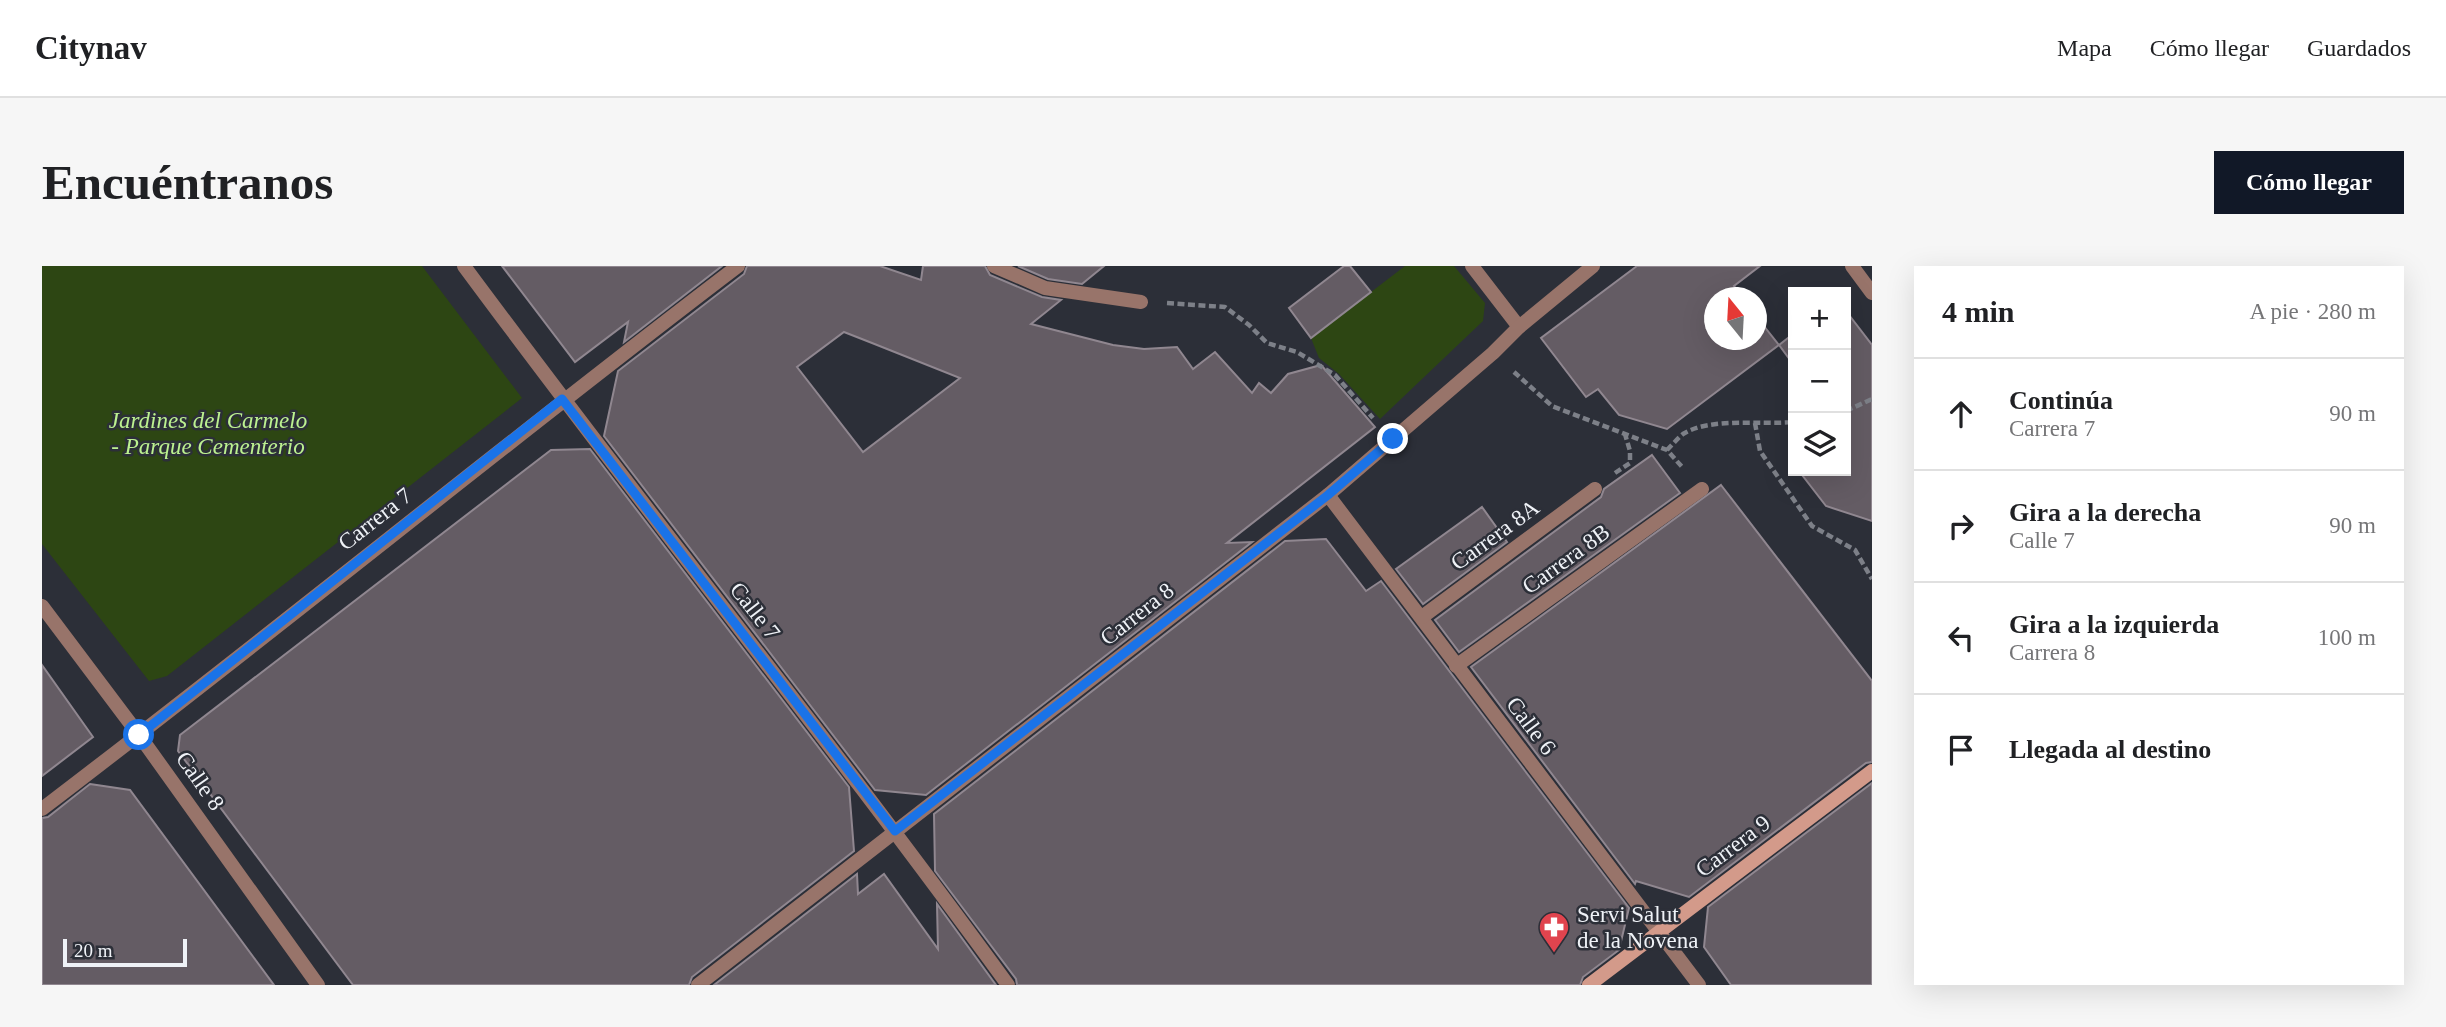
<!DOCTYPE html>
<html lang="es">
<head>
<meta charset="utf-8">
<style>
  body { margin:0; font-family:Georgia,serif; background:#f6f6f6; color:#202124 }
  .controls { position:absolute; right:21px; top:21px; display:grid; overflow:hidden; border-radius:0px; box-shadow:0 7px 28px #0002 }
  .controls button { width:63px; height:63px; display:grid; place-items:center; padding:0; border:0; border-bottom:2px solid #e0e0e0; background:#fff; color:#202124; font:35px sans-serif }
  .compass { position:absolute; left:1662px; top:21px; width:63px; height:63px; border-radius:50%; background:#fff; box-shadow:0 7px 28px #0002; rotate:342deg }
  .scale { position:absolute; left:21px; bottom:18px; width:124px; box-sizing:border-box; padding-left:7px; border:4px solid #eff2f7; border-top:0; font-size:19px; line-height:24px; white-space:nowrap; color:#eff2f7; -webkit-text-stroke:5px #2c2f38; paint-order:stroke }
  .stop { position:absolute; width:21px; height:21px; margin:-16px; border:5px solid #1a73e8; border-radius:50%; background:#fff }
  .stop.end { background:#1a73e8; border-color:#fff; box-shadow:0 2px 7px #0008 }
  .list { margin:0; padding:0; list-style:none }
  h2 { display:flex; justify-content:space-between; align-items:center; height:91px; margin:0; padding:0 28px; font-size:30px }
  h2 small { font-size:23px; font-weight:400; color:#757577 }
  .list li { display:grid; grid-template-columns:46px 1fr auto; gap:21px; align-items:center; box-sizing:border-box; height:112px; padding:0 28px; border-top:2px solid #e0e0e0 }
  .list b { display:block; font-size:26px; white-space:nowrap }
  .list p { margin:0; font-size:23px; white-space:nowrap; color:#757577 }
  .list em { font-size:23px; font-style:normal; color:#757577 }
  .icon { flex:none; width:38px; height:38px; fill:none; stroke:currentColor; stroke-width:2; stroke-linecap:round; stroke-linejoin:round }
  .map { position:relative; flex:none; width:1830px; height:719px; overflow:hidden; border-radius:0px }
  header { display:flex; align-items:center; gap:42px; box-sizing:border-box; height:98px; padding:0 35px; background:#fff; border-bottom:2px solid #e0e0e0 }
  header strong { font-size:33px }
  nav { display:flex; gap:38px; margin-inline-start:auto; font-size:24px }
  .intro { display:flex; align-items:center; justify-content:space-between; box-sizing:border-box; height:168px; padding:0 42px }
  h1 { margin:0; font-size:49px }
  .button { padding:18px 32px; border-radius:0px; background:#111827; color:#fff; font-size:24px; font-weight:700 }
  main { display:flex; gap:42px; padding:0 42px }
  aside { flex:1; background:#fff; border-radius:0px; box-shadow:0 7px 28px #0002 }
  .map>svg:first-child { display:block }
</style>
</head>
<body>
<header>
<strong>Citynav</strong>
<nav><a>Mapa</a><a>Cómo llegar</a><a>Guardados</a></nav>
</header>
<div class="intro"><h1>Encuéntranos</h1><a class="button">Cómo llegar</a></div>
<main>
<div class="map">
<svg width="1830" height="719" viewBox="0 0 1830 719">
  <rect width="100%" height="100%" fill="#2c2f38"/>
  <g fill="#2d4613">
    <polygon points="0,0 380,0 480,132 125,410 107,415 0,278"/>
    <polygon points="1363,0 1412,0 1443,37 1441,55 1338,153 1297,108 1277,92 1269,72"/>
  </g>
  <g fill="#645c64" stroke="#908790" stroke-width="2" fill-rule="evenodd">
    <polygon points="460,0 680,0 582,76 586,56 533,96"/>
    <path d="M705,0H838L879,14L881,0H943L948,9L1000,31L1019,34L989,58L1071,79L1102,83L1135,81L1151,103L1173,86L1210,127L1217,117L1229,127L1246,108L1279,99L1333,161L1185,277L1210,276L884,529L833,524L562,170L576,105L702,8ZM802,66L830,77L918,112L821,186L755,101Z"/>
    <polygon points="976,0 1062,0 1040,18 1006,13"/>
    <polygon points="1302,0 1308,0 1329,26 1269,72 1247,42"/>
    <polygon points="1595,0 1718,0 1692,20 1701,32 1672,32 1672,74 1714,74 1714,50 1737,79 1751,68 1751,98 1737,79 1625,163 1577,149 1556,123 1544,131 1499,72"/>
    <polygon points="1804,45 1830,79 1830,255 1784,240 1757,205 1804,205"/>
    <polygon points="548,183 807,521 812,585 650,711 647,719 311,719 136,485 138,469 509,184"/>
    <polygon points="1610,189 1638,227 1417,386 1393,354 1559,231 1562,223"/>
    <polygon points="1679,219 1830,415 1830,496 1824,497 1647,631 1594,615 1593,618 1429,401"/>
    <polygon points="1440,241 1465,276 1381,338 1354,303"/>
    <polygon points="1284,273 1324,325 1339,315 1587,642 1577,684 1541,711 1538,719 975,719 974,713 893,605 892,548 1243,275"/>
    <polygon points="0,399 51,471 0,510"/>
    <polygon points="1830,517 1830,719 1689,719 1662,681 1666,641"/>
    <polygon points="48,518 88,524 232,719 0,719 0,552 6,551"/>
    <polygon points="815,608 816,628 842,608 896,683 895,638 954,719 672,719"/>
  </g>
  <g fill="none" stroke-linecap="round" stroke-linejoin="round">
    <g stroke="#7d8088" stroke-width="4.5" stroke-dasharray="7 3.5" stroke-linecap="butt">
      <polyline points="1125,37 1183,41 1207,59 1225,77 1255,86 1293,109 1331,152"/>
      <polyline points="1472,106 1510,140 1625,184 1641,202"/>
      <polyline points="1804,145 1830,133"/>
      <polyline points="1713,157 1718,185 1770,260 1813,284 1830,313"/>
      <path d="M1625,184C1630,179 1636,172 1641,168C1668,151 1720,159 1751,156"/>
      <polyline points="1573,207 1588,197 1588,185 1583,168"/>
    </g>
    <g stroke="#98746a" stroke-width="14">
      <path d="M422,0C601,242 789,476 966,719"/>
      <polyline points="952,0 1003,22 1099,36"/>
      <polyline points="1430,0 1477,61"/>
      <polyline points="1810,0 1830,27"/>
      <polyline points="1286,229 1657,719"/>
      <polyline points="0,340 97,469 276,719"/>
      <polyline points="1380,351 1553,223"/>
      <polyline points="1414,400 1660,223"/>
      <path d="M0,543C234,365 462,178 696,0"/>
      <polyline points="656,719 1286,229 1451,87 1477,61 1551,0"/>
    </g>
    <polyline stroke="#d39a8a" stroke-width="14" points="1547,719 1830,505"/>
  </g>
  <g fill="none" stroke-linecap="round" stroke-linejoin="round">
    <polyline stroke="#1a73e8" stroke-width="9" points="97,469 520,133 853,565 1286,229 1351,173"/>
  </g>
  <defs>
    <g id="pharmacy-pin" transform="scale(1.575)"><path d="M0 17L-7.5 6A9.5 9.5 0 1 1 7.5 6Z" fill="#e0444e" stroke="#2c2f38"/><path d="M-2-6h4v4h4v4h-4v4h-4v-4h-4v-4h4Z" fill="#fff"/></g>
  </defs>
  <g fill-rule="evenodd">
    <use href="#pharmacy-pin" x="1512" y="661"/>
  </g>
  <g text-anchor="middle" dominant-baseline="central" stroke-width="5" stroke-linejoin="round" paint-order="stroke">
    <g font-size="23" font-style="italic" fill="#bcf190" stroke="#2c2f38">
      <text x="166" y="154">Jardines del Carmelo<tspan x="166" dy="26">- Parque Cementerio</tspan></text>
    </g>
    <g font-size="23" fill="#eff2f7" stroke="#2c2f38">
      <text transform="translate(333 253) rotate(-38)">Carrera 7</text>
      <text transform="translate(1453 269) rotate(-36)">Carrera 8A</text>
      <text transform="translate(1524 293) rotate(-36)">Carrera 8B</text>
      <text transform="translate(713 345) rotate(52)">Calle 7</text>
      <text transform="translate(1095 348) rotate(-38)">Carrera 8</text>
      <text transform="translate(1489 460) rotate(53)">Calle 6</text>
      <text transform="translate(158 515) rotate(55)">Calle 8</text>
      <text transform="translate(1691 580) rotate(-37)">Carrera 9</text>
    </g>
    <g font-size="23" fill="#eff2f7" stroke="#2c2f38" text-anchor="start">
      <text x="1535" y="648">Servi Salut<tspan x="1535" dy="26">de la Novena</tspan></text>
    </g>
  </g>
</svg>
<div class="controls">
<button>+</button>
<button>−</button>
<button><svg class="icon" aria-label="layers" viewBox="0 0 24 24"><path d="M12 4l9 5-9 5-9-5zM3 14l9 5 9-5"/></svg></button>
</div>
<svg class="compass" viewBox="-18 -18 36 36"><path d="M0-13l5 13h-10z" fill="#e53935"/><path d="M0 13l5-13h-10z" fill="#757577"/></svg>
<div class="scale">20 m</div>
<div class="stop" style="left:97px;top:469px"></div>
<div class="stop end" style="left:1351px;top:173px"></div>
</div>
<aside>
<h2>4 min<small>A pie · 280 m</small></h2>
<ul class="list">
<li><svg class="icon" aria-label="ahead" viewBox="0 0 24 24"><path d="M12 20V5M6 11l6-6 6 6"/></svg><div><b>Continúa</b><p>Carrera 7</p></div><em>90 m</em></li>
<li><svg class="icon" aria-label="right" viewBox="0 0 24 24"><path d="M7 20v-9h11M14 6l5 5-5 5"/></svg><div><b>Gira a la derecha</b><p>Calle 7</p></div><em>90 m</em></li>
<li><svg class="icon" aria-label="left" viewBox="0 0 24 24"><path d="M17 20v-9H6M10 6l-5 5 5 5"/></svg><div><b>Gira a la izquierda</b><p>Carrera 8</p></div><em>100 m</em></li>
<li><svg class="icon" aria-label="arrive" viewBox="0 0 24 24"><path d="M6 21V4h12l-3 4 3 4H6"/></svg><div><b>Llegada al destino</b></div></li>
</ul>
</aside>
</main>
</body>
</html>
